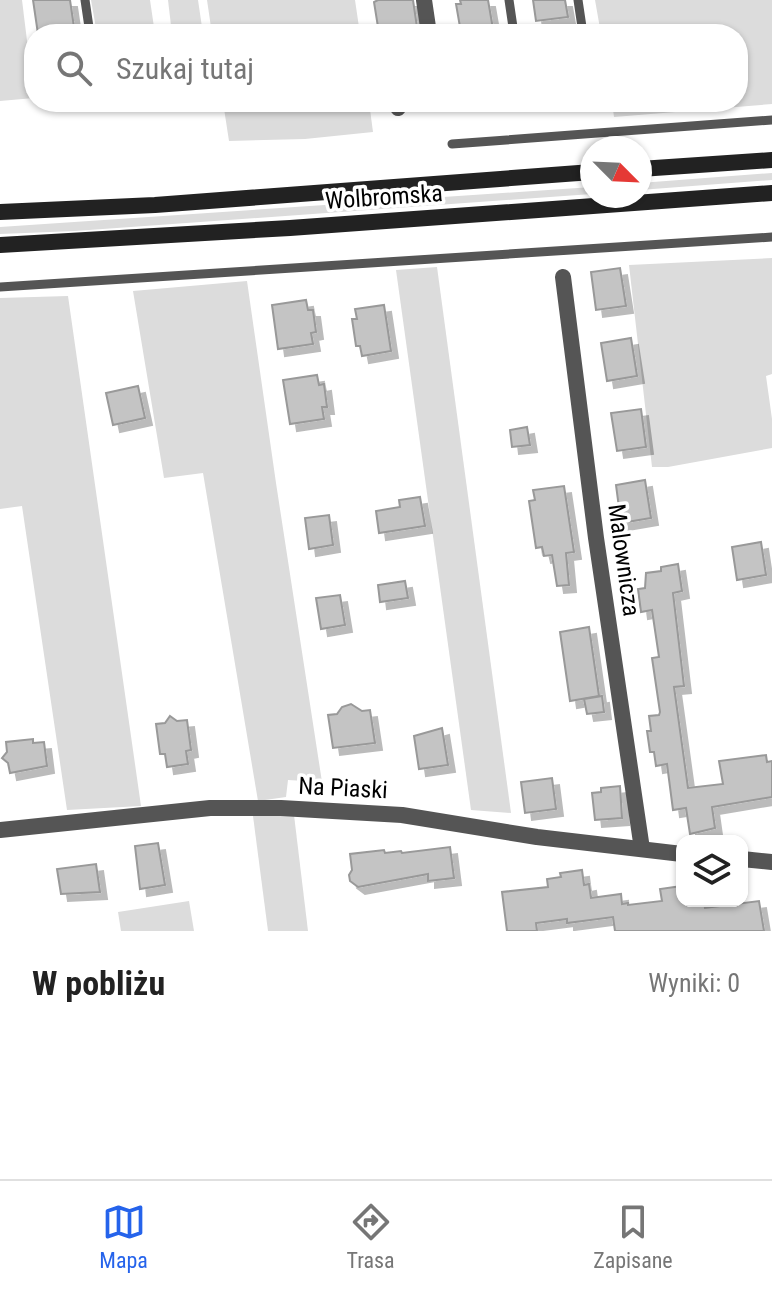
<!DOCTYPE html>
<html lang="pl">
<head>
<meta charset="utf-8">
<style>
  body { margin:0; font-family:"Roboto Condensed",sans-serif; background:#f6f6f6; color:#222 }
  .controls { position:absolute; right:24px; bottom:24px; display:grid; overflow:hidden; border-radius:16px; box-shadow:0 2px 6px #0004 }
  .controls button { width:72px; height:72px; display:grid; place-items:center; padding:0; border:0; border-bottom:2px solid #e0e0e0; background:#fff; color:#222; font:40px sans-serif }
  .compass { position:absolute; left:580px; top:136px; width:72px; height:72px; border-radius:50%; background:#fff; box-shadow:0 2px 6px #0004; rotate:114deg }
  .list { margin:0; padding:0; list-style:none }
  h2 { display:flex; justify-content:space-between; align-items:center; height:104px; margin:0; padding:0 32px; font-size:34px }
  h2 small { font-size:26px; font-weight:400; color:#767676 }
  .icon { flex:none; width:44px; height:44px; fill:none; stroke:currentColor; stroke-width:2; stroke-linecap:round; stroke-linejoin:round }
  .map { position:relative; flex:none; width:772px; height:931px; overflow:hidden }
  .search { position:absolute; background:#fff; box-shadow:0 2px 6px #0004; left:24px; right:24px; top:24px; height:88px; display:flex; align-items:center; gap:20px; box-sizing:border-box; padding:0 28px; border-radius:32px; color:#767676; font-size:30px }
  .sheet { height:248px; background:#fff }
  nav { display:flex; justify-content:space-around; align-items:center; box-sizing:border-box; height:112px; border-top:2px solid #e0e0e0; background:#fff; font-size:22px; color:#767676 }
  nav a { display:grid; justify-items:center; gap:4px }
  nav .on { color:#2563eb }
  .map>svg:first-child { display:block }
</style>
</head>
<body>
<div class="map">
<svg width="772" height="931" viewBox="0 0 772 931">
  <defs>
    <filter id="shadow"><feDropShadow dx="7" dy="7" stdDeviation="0" flood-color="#0004"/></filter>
  </defs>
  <rect width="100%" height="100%" fill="#fff"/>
  <g fill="#dcdcdc">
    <polygon points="0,0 22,0 34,98 0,101"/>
    <polygon points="91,0 150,0 155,34 97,34"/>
    <polygon points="168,0 198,0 203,34 172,34"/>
    <polygon points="207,0 355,0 360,34 212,34"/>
    <polygon points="595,0 772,0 772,104 614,117 612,102 738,102 738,34 601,34"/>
    <polygon points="223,102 369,102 373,132 305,139 229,141"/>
    <polygon points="772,173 772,180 640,190 640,183"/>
    <polygon points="592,187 592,194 75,231 0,234 0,227"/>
    <polygon points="772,258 772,374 766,376 772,419 772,448 668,467 652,467 629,265"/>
    <polygon points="437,267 511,813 471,810 396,270"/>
    <polygon points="247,281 276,483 322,782 288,780 286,797 258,801 203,473 164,478 133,291"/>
    <polygon points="68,296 141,806 67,810 22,506 0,509 0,298"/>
    <polygon points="294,815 308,931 268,931 253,816"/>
    <polygon points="189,901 194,931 121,931 118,912"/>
  </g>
  <g fill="#c4c4c4" stroke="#999" stroke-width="2" filter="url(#shadow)">
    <polygon points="33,0 70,0 75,34 38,34"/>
    <polygon points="378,0 413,0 418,34 383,34 382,26 378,27 374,2"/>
    <polygon points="460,0 488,0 493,29 476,32 475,25 460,27 456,4 461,4"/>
    <polygon points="533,0 565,0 568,17 536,21"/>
    <polygon points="620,268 626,306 596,310 591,272"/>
    <polygon points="306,300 308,310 313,310 316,332 311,333 313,344 278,349 272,305"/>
    <polygon points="384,305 391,351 362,356 360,346 356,346 352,319 357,319 355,309"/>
    <polygon points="631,338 637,376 607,381 601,343"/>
    <polygon points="317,375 319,385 324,384 327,407 322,407 324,419 290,424 283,380"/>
    <polygon points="138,386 145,418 113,425 106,393"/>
    <polygon points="641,409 646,447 617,451 611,413"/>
    <polygon points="527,427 530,445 512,447 510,430"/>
    <polygon points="645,480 651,518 621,523 616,485"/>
    <polygon points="564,486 574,552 566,553 569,585 557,586 552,555 544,556 542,547 536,548 529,501 535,500 533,490"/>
    <polygon points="420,497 425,526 379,533 376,511 400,507 399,500"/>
    <polygon points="329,515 333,545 309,549 305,518"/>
    <polygon points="761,542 766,575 737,580 732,547"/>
    <polygon points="678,564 682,591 673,593 684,686 674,687 688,788 723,784 719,761 766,755 767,762 772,761 772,797 712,807 715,828 690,834 686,808 673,810 667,764 656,766 654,752 650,752 647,731 651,731 649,716 659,715 660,712 652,658 659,657 652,610 641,612 638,589 645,588 646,573 661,571 661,567"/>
    <polygon points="405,581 408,598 380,602 378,585"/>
    <polygon points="340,595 345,625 321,629 316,598"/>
    <polygon points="589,627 599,696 570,701 560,632"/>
    <polygon points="602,696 604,712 587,714 584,699"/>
    <polygon points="351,704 362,711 370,710 375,743 333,748 328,715 337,714 342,707"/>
    <polygon points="170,716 177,721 187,720 191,750 186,751 188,764 167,767 165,754 160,754 156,724 165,723"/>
    <polygon points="442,728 448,765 419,769 414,736"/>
    <polygon points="33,739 33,743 44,742 47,766 10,773 8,763 2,758 7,752 6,742"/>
    <polygon points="552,778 556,809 525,813 521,782"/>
    <polygon points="620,786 622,818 595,820 592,793 601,792 601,788"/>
    <polygon points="158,843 165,885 140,889 135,846"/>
    <polygon points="450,847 454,878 428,881 428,874 358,887 350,881 349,875 352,870 350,854 384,850 385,853 401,851 402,853"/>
    <polygon points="96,864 100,892 61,894 57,869"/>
    <polygon points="582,870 584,885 589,884 591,898 621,894 622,904 628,903 628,905 662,901 660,889 682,886 682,901 704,901 705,908 759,901 764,931 615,931 613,917 567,923 567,919 536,923 537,931 507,931 502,892 548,887 547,879 561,877 560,873"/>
  </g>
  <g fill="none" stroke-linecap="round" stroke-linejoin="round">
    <g stroke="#555" stroke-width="9">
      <polyline points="85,0 90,34"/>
      <polyline points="509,0 514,34"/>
      <polyline points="578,0 582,27"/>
      <polyline points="452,144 772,120"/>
      <polyline points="0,287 772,237"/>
    </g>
    <g stroke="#555" stroke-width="16">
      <polyline points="424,0 429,34"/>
      <polyline points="397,102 398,108"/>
      <polyline points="563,277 596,538 642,849"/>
      <polyline points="0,830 210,808 281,808 402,815 537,837 682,854"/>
      <polyline points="742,859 772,862"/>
    </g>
    <g stroke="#222" stroke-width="16">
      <polyline points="640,169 772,160"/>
      <polyline points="0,212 155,205 592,172"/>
      <polyline points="0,245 290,228 772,193"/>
    </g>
  </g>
  <g text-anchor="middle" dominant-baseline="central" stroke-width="7" stroke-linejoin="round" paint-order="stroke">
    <g font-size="24" fill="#000" stroke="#fff">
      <text transform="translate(384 197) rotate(-4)">Wolbromska</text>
      <text transform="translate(624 560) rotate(82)">Malownicza</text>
      <text transform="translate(343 788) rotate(3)">Na Piaski</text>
    </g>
  </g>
</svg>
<div class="controls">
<button><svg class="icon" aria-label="layers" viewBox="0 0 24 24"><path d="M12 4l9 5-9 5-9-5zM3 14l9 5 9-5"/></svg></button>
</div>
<svg class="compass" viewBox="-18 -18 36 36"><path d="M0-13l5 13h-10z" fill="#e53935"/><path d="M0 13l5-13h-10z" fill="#767676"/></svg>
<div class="search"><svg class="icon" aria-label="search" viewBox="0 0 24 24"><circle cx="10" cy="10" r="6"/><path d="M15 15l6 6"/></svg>Szukaj tutaj</div>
</div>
<section class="sheet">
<h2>W pobliżu<small>Wyniki: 0</small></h2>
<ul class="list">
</ul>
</section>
<nav>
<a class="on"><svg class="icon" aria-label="map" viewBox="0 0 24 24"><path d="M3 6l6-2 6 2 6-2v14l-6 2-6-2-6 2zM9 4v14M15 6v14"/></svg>Mapa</a>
<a><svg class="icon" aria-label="directions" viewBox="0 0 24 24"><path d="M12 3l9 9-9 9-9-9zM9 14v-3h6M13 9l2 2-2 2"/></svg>Trasa</a>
<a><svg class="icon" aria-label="saved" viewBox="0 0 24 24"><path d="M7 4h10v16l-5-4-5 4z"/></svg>Zapisane</a>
</nav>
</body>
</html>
